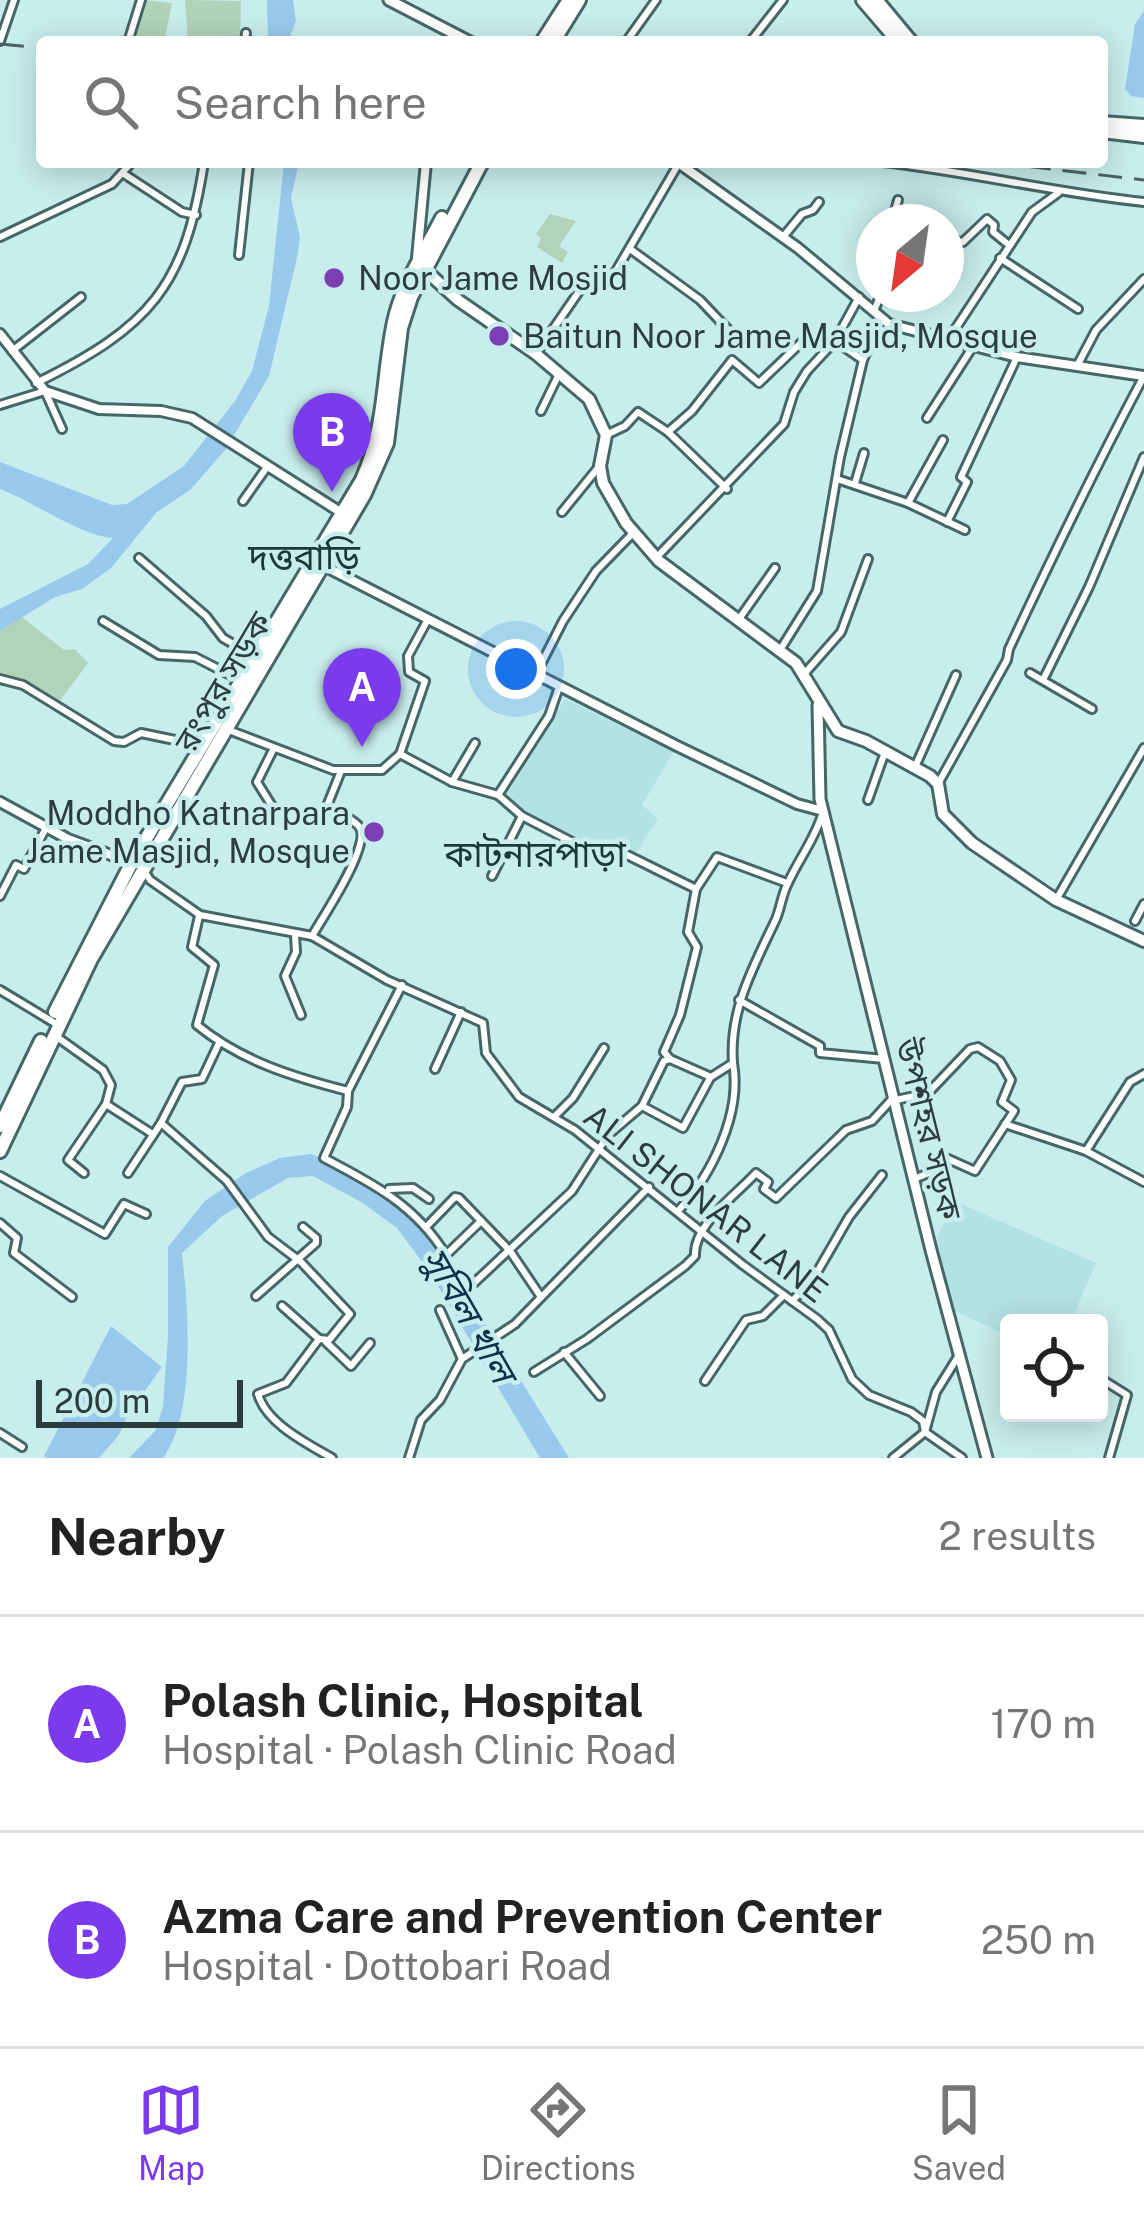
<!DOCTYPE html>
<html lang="en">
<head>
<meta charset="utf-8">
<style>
  body { margin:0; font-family:"Public Sans","Noto Sans Bengali",sans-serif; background:#f2f2f2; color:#222 }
  .controls { position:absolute; right:36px; bottom:36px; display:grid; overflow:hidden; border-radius:12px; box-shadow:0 6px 30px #0003 }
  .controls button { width:108px; height:108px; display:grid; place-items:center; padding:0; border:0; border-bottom:3px solid #e0e0e0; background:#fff; color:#222; font:60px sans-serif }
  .compass { position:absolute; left:856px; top:204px; width:108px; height:108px; border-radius:50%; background:#fff; box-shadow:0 6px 30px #0003; rotate:209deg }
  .scale { position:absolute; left:36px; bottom:30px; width:207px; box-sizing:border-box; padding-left:12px; border:6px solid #2d3c3c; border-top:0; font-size:33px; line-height:42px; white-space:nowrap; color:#2d3c3c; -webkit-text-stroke:9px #c8eded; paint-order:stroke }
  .you { position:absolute; left:516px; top:669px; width:42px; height:42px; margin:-30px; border:9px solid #fff; border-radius:50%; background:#1a73e8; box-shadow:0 0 0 18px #1a73e833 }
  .badge { display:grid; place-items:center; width:78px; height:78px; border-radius:50%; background:#7c3aed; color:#fff; font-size:39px; font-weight:700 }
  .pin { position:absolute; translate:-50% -99px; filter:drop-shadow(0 3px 6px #0008) }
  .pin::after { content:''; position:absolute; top:63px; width:42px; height:36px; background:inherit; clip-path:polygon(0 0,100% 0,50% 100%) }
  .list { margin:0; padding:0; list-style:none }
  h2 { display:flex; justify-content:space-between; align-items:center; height:156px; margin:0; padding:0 48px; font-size:51px }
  h2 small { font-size:39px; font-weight:400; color:#767676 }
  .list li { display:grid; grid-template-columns:78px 1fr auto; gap:36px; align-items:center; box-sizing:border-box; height:216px; padding:0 48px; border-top:3px solid #e0e0e0 }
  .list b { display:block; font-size:45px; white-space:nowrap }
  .list p { margin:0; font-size:39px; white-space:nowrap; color:#767676 }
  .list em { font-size:39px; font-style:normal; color:#767676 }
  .icon { flex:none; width:66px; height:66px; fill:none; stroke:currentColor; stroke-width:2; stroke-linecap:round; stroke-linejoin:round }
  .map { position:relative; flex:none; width:1144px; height:1458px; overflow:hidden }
  .search { position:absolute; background:#fff; box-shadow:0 6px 30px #0003; left:36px; right:36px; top:36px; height:132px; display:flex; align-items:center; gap:30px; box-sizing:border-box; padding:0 42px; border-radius:12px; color:#767676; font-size:45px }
  .sheet { height:588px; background:#fff }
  nav { display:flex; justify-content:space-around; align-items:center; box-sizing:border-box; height:168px; border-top:3px solid #e0e0e0; background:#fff; font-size:33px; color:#767676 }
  nav a { display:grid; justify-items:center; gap:6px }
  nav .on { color:#7c3aed }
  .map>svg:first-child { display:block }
</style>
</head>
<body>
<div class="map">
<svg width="1144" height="1458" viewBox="0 0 1144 1458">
  <rect width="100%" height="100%" fill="#c8eded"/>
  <g fill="#b3e2e2">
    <polygon points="565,699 674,751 642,805 658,819 635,854 613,846 606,853 515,807 504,792"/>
    <polygon points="954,1201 1096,1263 1070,1323 1009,1323 1009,1336 946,1307 931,1250"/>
  </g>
  <g fill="#b1d3ba">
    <polygon points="143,0 172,3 164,42 129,41"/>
    <polygon points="185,0 241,1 240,42 188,42"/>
    <polygon points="550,214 576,221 559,246 568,252 562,263 537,247 541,238 536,234"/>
    <polygon points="18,614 64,650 75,649 88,663 56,706 15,679 0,674 0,624"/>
  </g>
  <g fill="#99caed">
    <polygon points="267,0 293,0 296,21 288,42 268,42"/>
    <polygon points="1144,11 1144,98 1131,96 1125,89 1135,24"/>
    <path d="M284,162H299L291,198L300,237L298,253L269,376L226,449L190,490L157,512L111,568L82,589L55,597L0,631V609L88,564L113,538C79,535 36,503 0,489V462L112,505L127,504L184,466L235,401L252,371L269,306Z"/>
    <path d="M311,1154L340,1166L400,1206L435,1242L569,1458H540L429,1271L397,1228L363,1203L313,1176L288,1178L222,1216L182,1253C188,1307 197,1412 163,1458H129L156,1430L163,1406L168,1335V1247L205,1201L246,1173L280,1158Z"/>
    <polygon points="111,1326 162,1367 127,1416 119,1435 99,1458 47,1458 44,1456"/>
  </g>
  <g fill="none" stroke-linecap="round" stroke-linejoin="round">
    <g stroke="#466767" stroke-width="12">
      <g id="minor">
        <polyline points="0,41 14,0"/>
        <polyline points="128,42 141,0"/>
        <polyline points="245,42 246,33"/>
        <polyline points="626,42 656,0"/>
        <polyline points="750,42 783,0"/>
        <path d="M883,162C971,172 1056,193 1144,202"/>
        <polyline points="124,174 182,212 196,215"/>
        <polyline points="892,222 898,200"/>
        <polyline points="0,237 112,184 132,162"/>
        <polyline points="783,237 802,214 813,210 819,202"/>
        <polyline points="946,240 963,242 987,219 994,225 993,232 1009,245"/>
        <polyline points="630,249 700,300 737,339"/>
        <polyline points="239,255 249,162"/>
        <polyline points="1000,258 1078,309"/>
        <polyline points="874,311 881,294"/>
        <polyline points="948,340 1032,212 1058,193"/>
        <polyline points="835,341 859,297"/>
        <polyline points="12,351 81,297"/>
        <polyline points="536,354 582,287 597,286 616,271 679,163"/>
        <polyline points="1077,366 1096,330 1144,279"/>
        <path d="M36,383C150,327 185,287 204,162"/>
        <polyline points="0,405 45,391 62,429"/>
        <polyline points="541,411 558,376"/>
        <polyline points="927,418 972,348"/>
        <polyline points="668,432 692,411 732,360 759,383 806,338 828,348"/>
        <polyline points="606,435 625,426 638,412 668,432 727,489"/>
        <polyline points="837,479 908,503 965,530"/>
        <polyline points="855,483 864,453"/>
        <polyline points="243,501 267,467"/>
        <polyline points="908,503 943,440"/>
        <polyline points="562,512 597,469"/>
        <polyline points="947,522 967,482 961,477 1017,357"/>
        <polyline points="139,558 206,616 223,638 254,656"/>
        <polyline points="656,558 784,424 794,392 807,371 835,341 863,360"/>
        <polyline points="739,619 775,568"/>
        <polyline points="103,621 159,655 195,657 240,680"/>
        <polyline points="780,650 817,591 840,457 863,360 881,321"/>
        <polyline points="805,673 841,632 868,559"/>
        <polyline points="1030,673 1092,709"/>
        <polyline points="536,674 563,621 596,571 634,532"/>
        <polyline points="0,679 23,685 114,741 124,742 141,733 199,745"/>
        <polyline points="1043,680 1089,587 1144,457"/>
        <polyline points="226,729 333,770 382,770 400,754 452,782 498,795"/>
        <polyline points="400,754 425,681 409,672 408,656 427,621"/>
        <polyline points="915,767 956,675"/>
        <polyline points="452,782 475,743"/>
        <path d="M938,784L1007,660L1009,649C1052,557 1096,466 1144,376"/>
        <polyline points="498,795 522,816 607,860 615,849 696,889 717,857 787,883"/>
        <polyline points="498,795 549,716 559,687"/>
        <polyline points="868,800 885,752"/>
        <polyline points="272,806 257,782 274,748"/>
        <polyline points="143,869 150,880 200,915 312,936 387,980 483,1023 486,1053 519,1097 575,1130 743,1265 817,1319 829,1330 852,1379 869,1395 911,1412 923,1421 925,1432 962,1458"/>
        <polyline points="492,876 522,816"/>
        <polyline points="0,896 16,865 24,869 47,826"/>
        <polyline points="1056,900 1144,748"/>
        <path d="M199,916L192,947L214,965L197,1025C241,1061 293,1077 348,1091"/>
        <polyline points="1135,921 1144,904"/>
        <polyline points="295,935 296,952 285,976 301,1015"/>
        <path d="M312,936C323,917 370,847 360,828C356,820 335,812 327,806L341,771"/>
        <path d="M402,985L348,1091L347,1107L324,1158C374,1184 416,1206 446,1255L481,1221"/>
        <polyline points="0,990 58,1025"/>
        <polyline points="739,1000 820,1046 820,1053 884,1059"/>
        <polyline points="57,1037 103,1070 111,1085 106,1104 68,1160 84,1173"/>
        <polyline points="670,1059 664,1052 680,1015 697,947 688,932 696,889"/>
        <polyline points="435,1069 461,1012"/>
        <polyline points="896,1100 928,1093 970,1049 978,1047 1000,1061 1011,1080 1002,1102 1014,1111 975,1171 946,1158 936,1170 914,1179"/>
        <polyline points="106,1104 151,1133"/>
        <polyline points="642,1106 683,1128 710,1078"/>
        <polyline points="554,1117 573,1098 604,1048"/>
        <path d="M161,1123L227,1181L268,1237L301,1262L350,1314L329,1340L319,1339L286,1383L258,1394C266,1423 306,1443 332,1458"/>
        <polyline points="1005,1124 1086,1151 1130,1082 1144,1074"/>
        <polyline points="1086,1151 1144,1182"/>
        <polyline points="128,1173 161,1123 182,1082 202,1079 219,1043"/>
        <polyline points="0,1176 105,1234 124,1204 146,1214"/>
        <polyline points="389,1189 413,1188 429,1199"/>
        <path d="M678,1211C712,1175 742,1113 733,1063"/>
        <polyline points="0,1223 17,1238 14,1253 72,1297"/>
        <polyline points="428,1225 455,1197 459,1198 510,1251 541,1297"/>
        <path d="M474,1283L572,1191L608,1135L642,1106L664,1061L670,1059L711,1077L733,1063C729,1009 754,966 776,919C781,907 782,894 788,883C799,859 814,840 822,815"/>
        <polyline points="256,1296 316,1243 316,1238 303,1227"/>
        <polyline points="792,1301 812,1281 849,1217 882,1175"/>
        <polyline points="282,1306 319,1339"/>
        <polyline points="440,1310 462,1359"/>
        <polyline points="326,1342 351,1366 370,1343"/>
        <polyline points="564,1352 600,1396"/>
        <path d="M534,1372L587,1339L685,1266L695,1256C693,1225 736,1195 756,1173L768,1182L764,1189L776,1198L846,1130L872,1121L893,1098"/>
        <polyline points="1103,1380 1127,1395 1109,1458"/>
        <polyline points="705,1381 746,1320 763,1316 784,1295"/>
        <polyline points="0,1433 22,1447"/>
        <polyline points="409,1458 421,1420 440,1400 462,1359 515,1324 649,1187"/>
        <polyline points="893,1458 925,1432 936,1392 959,1355"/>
      </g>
    </g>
    <g stroke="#466767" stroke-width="14">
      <g id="tertiary">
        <polyline points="677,162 798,248 889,324 1017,357 1144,376"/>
        <polyline points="417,258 426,162"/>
        <polyline points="0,334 45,391 99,409 161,411 192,418 345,515"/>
        <polyline points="324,566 677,746 797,804 823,811"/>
        <polyline points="0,802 68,839 135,864"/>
      </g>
    </g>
    <g stroke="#466767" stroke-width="15">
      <g id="secondary">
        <polyline points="389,0 470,42"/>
        <polyline points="818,705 820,799 931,1250 987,1458"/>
      </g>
    </g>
    <g stroke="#466767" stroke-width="16">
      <polyline id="primary" points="425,270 458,300 536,354 589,399 606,435 600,466 603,483 626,523 659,561 796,663 838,731 866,741 930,776 938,784 943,814 972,843 1056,900 1144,941"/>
    </g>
    <g stroke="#466767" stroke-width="18">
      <g id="trunk">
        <polyline points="863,0 899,42"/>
        <polyline points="876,0 911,42"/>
        <polyline points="542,42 569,0"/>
        <polyline points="553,42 579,0"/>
        <polyline points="1102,123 1144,126"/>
        <polyline points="1102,131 1144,136"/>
        <path d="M55,1012L132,862L362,480C387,423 382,380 394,322C402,285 425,251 442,218"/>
        <polyline points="0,1126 41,1041"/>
        <polyline points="0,1151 91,959 364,495 387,443 401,328 411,297 482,162"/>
      </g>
    </g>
    <use href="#minor" stroke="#fff" stroke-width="6"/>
    <use href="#tertiary" stroke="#fff" stroke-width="8"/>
    <use href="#secondary" stroke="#fff" stroke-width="9"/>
    <use href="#primary" stroke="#fff" stroke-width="10"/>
    <use href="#trunk" stroke="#fff" stroke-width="12"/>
    <g stroke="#4d6161" stroke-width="3" stroke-dasharray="24 12" stroke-linecap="butt">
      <polyline points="0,44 42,48"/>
      <polyline points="991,162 1144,180"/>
    </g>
  </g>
  <g fill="#7b3eb3" stroke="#c8eded" stroke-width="4.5">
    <circle cx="334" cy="278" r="12"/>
    <circle cx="499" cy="336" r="12"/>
    <circle cx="374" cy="832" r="12"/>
  </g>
  <g text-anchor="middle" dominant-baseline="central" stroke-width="9" stroke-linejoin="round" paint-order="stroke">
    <g font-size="33" fill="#2d3c3c" stroke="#c8eded" text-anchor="start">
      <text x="358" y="278">Noor Jame Mosjid</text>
      <text x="523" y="336">Baitun Noor Jame Masjid, Mosque</text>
      <text x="350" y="813" text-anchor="end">Moddho Katnarpara<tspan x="350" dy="38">Jame Masjid, Mosque</tspan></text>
    </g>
    <g font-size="33" fill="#2d3c3c" stroke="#c8eded">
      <text transform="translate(223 682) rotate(-59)">রংপুর সড়ক</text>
      <text transform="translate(929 1129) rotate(76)">উপশহর সড়ক</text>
      <text transform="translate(706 1203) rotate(38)">ALI SHONAR LANE</text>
    </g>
    <g font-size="36" fill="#19393a" stroke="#c8eded">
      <text x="304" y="557">দত্তবাড়ি</text>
      <text x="535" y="854">কাটনারপাড়া</text>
    </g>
    <g font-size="36" font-style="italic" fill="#0a324a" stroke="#c8eded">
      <text transform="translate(469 1315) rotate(60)">সুবিল খাল</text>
    </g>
  </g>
</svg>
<div class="controls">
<button><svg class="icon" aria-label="locate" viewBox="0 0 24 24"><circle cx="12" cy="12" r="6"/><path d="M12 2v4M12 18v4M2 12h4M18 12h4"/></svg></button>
</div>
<svg class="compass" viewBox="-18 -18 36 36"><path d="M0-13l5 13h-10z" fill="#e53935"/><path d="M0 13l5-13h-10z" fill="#767676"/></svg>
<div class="scale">200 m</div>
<div class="you"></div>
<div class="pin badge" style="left:362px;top:747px">A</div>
<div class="pin badge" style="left:332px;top:492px">B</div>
<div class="search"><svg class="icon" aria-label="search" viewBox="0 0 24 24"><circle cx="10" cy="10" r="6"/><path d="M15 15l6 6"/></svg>Search here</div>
</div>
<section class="sheet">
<h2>Nearby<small>2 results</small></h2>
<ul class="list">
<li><span class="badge">A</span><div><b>Polash Clinic, Hospital</b><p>Hospital · Polash Clinic Road</p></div><em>170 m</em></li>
<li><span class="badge">B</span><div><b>Azma Care and Prevention Center</b><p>Hospital · Dottobari Road</p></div><em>250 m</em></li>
</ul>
</section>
<nav>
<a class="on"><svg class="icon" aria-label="map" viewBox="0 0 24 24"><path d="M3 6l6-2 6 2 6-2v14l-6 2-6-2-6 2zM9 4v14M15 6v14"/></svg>Map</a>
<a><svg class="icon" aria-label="directions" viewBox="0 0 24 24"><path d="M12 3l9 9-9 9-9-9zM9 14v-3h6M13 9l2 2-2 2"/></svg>Directions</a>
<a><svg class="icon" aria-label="saved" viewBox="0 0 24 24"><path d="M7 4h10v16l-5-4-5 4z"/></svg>Saved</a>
</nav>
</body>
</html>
